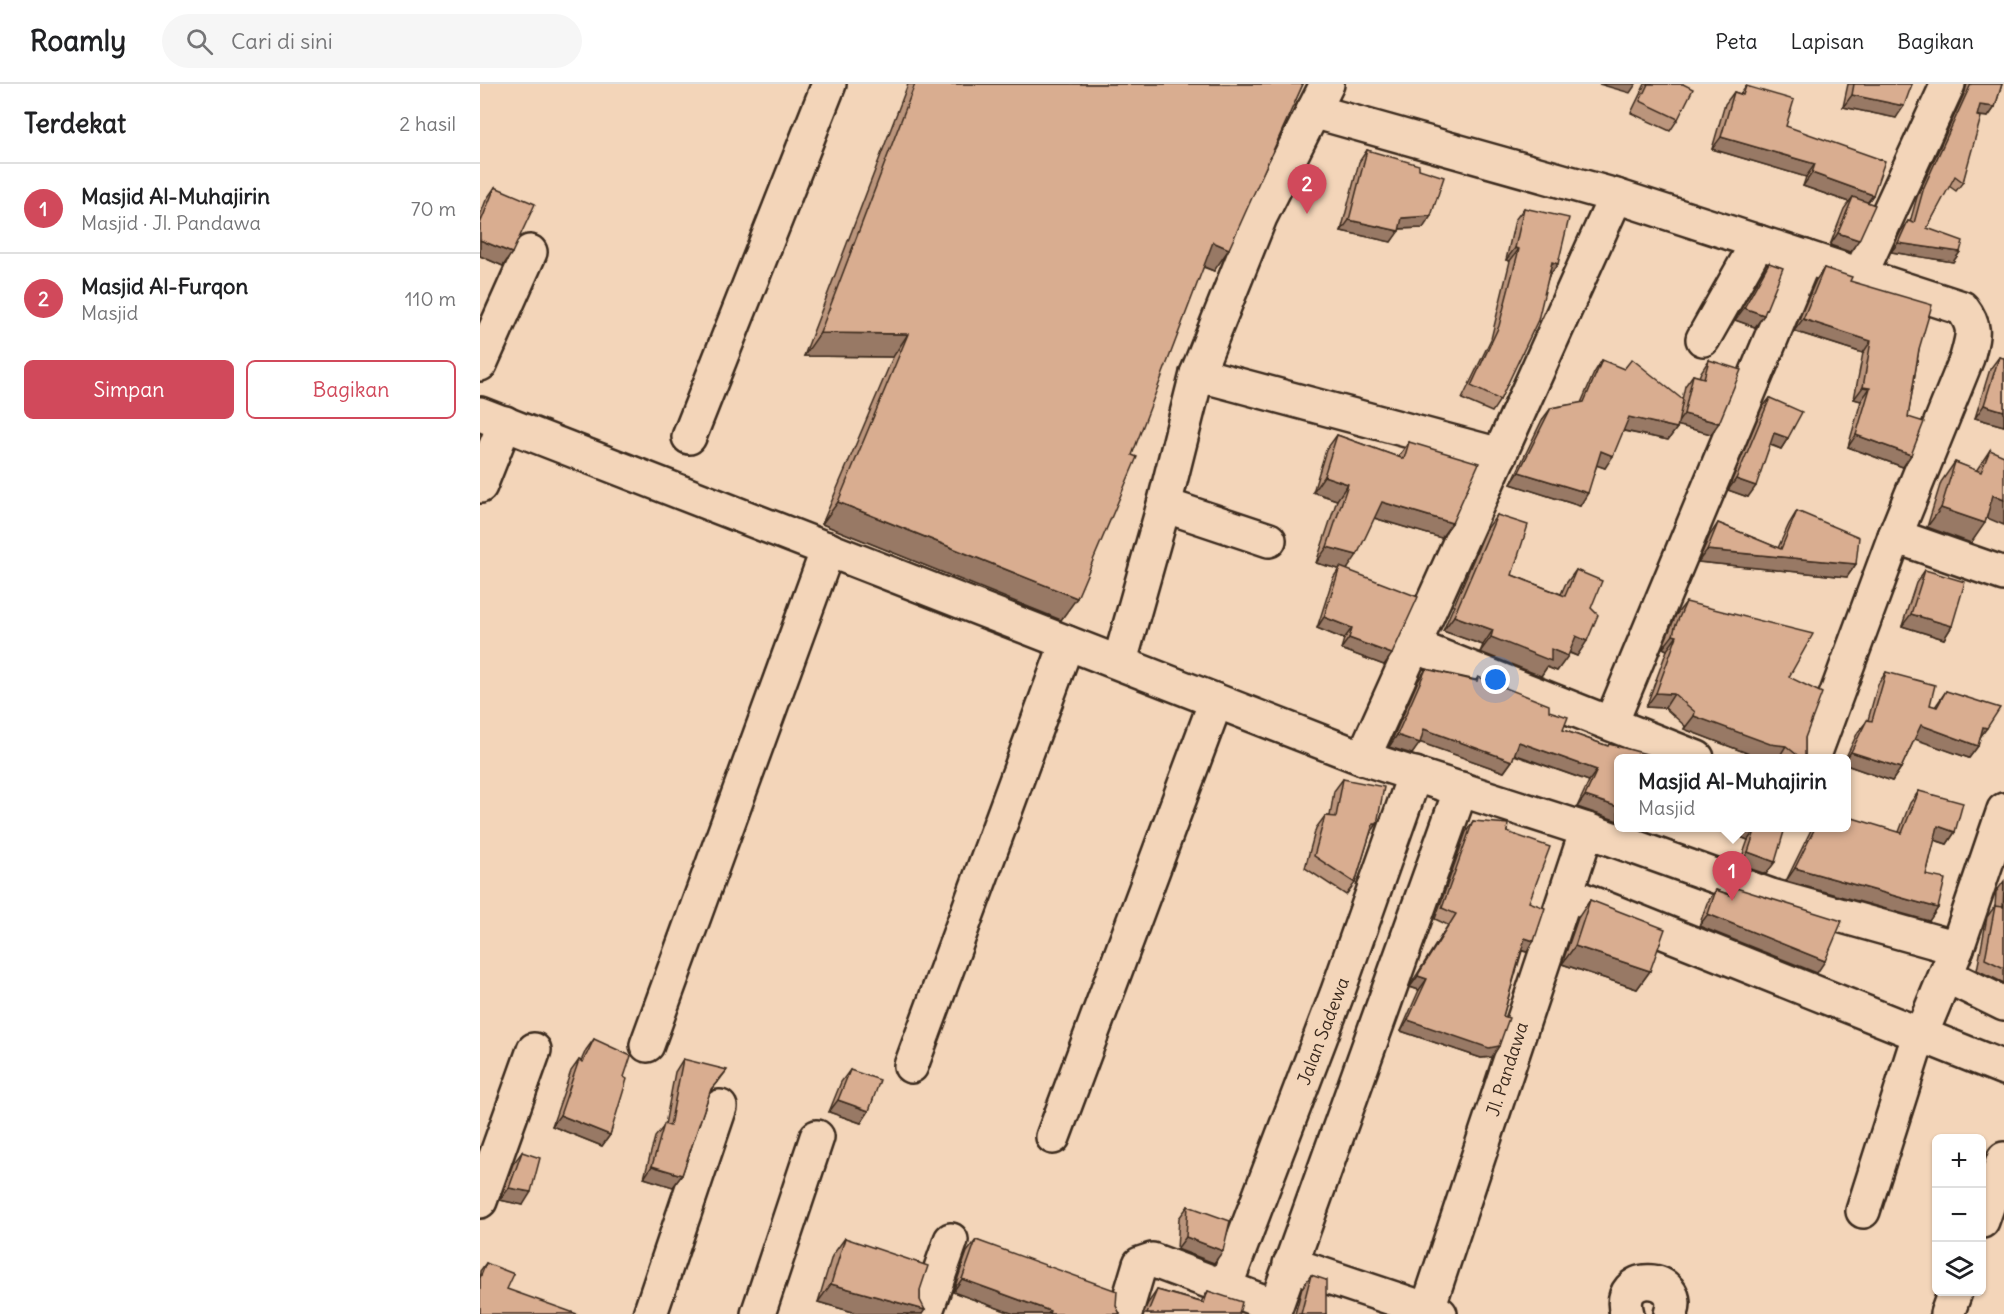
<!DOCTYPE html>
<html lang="id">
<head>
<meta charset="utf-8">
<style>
  body { margin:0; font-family:Delius,sans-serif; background:#f6f6f6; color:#202124 }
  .controls { position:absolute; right:18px; bottom:18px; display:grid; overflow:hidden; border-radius:9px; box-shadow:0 2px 4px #0004 }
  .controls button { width:54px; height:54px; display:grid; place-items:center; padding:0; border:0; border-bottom:2px solid #e0e0e0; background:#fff; color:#202124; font:30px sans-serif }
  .you { position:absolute; left:1016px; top:596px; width:21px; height:21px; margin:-15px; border:4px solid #fff; border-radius:50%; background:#1a73e8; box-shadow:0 0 0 9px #1a73e833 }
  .badge { display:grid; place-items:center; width:39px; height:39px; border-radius:50%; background:#d1495b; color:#fff; font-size:20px; font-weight:700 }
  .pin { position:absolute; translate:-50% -50px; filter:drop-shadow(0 2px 3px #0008) }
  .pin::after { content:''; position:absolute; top:32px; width:21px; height:18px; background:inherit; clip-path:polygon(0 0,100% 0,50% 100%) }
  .popup { position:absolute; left:1134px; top:670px; width:237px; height:78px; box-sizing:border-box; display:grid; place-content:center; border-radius:9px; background:#fff; filter:drop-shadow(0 2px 4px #0005); font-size:20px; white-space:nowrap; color:#757577 }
  .popup b { font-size:22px; color:#202124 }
  .popup::after { content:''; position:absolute; left:50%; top:100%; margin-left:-12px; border:12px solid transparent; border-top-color:#fff }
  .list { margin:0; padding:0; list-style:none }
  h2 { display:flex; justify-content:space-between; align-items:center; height:78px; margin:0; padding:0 24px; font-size:26px }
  h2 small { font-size:20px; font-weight:400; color:#757577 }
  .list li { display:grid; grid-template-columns:39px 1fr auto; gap:18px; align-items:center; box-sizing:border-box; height:90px; padding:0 24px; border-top:2px solid #e0e0e0 }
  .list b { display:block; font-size:22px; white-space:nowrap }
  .list p { margin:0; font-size:20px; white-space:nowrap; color:#757577 }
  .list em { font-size:20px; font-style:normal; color:#757577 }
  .actions { display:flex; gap:12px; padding:18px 24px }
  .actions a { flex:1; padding:14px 0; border:2px solid #d1495b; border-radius:9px; text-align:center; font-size:21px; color:#d1495b }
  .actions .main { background:#d1495b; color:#fff }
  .icon { flex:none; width:33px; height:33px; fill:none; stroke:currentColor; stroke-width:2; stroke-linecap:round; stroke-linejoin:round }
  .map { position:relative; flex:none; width:1524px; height:1230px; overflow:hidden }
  header { display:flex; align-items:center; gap:36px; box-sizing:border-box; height:84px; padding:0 30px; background:#fff; border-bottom:2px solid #e0e0e0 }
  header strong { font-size:28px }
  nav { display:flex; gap:33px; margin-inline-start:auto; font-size:21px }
  .search { width:420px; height:54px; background:#f6f6f6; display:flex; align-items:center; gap:15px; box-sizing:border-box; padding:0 21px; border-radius:33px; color:#757577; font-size:22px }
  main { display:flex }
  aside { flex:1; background:#fff }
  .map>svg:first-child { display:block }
</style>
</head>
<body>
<header>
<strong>Roamly</strong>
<div class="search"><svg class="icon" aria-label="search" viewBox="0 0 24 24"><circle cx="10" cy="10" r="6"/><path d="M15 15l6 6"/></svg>Cari di sini</div>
<nav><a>Peta</a><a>Lapisan</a><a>Bagikan</a></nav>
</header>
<main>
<aside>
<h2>Terdekat<small>2 hasil</small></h2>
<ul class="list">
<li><span class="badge">1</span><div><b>Masjid Al-Muhajirin</b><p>Masjid · Jl. Pandawa</p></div><em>70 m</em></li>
<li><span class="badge">2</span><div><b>Masjid Al-Furqon</b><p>Masjid</p></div><em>110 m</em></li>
</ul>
<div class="actions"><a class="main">Simpan</a><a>Bagikan</a></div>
</aside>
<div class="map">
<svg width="1524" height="1230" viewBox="0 0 1524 1230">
  <rect width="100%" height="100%" fill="#f3d5b9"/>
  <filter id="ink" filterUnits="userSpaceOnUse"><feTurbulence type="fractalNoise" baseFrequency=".0167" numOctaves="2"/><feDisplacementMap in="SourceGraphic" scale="12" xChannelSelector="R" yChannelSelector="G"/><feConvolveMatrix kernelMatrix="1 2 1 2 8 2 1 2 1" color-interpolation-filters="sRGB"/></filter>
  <g filter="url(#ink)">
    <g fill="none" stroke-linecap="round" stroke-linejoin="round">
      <g stroke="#3b2a1e" stroke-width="38">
        <g id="minor">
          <path d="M833,27L1136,112L1482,224C1497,244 1493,251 1487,274L1415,452L1333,674"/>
          <polyline points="1381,189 1468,0"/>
          <polyline points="1223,255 1278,158"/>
          <polyline points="0,280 50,168"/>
          <polyline points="717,290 1020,371"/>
          <polyline points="0,330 883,674 1107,746 1291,812 1477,864 1524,726"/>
          <polyline points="209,353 349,0"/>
          <polyline points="0,402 25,339"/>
          <polyline points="684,421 789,456"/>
          <polyline points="1415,452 1524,490"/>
          <polyline points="934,562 1217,674"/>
          <polyline points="640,577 684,421 717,290 780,133 847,0"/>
          <polyline points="1131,639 1325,173"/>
          <polyline points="883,674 1136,112"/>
          <polyline points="1086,809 1524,984"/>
          <polyline points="1467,892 1524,920"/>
          <polyline points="167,961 348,465"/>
          <polyline points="431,982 587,559"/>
          <polyline points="573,1053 736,617"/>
          <polyline points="0,1117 54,966"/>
          <polyline points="1383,1127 1434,967 1477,864"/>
          <polyline points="1502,1137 1524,1075"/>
          <polyline points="810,1180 960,1230"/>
          <polyline points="745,1203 857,910 935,690"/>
          <polyline points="170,1230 240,1023"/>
          <polyline points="278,1230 337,1053"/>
          <polyline points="445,1230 471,1156"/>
          <polyline points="645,1230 660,1180 672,1176 795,1222"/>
          <polyline points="793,1230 981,705"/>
          <polyline points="946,1230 1107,746"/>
          <path d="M1147,1230C1134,1185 1205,1189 1191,1230"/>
          <polyline points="1467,1230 1475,1208"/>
        </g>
      </g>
      <use href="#minor" stroke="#f3d5b9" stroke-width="33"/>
    </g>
    <g fill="#bb957c" stroke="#3b2a1e" stroke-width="1.5">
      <polygon points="428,0 823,0 734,187 723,183 581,536 342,440 413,273 324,272"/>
      <polygon points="1165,0 1203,0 1198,35 1190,47 1151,29"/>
      <polygon points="1368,0 1432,0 1416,34 1363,23"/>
      <polygon points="1487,0 1522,0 1515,23 1508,33 1497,32 1483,98 1476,107 1469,102 1447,144 1480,168 1473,178 1411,168 1421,147 1428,137 1430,138 1437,113 1485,8"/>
      <polygon points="1266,2 1306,42 1393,111 1388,118 1370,168 1350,161 1364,125 1369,118 1323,102 1326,93 1232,65 1245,20 1254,8 1260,10"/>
      <polygon points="887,66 939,85 943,144 919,145 911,158 861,147 879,78"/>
      <polygon points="15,103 23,182 0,172 0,132 6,116"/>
      <polygon points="1044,124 1069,192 1020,316 1012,328 982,315 1011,255 1030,177 1026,176 1035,136"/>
      <polygon points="1289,179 1284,231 1275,243 1255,236 1280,192"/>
      <polygon points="1344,184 1370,197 1439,265 1428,333 1431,371 1423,383 1368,363 1381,317 1374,315 1383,269 1314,247 1336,196"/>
      <polygon points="1519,273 1524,274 1524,342 1495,334 1510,285"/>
      <polygon points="1122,276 1202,316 1205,302 1213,291 1219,293 1221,288 1229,276 1231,350 1197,341 1197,344 1188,356 1143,347 1125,384 1117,381 1100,422 1031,400 1062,336 1071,324 1101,319 1114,289"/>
      <polygon points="1290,314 1308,354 1301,365 1290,361 1268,413 1248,406 1282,324"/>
      <polygon points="857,351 918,373 929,358 972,439 961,454 894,434 867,486 904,581 861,565 864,555 837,544 853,494 859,485 836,479 857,416 833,408 846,366"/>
      <polygon points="1510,366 1507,434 1491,459 1447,443 1461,398 1475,378 1496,387"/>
      <polygon points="1317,427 1376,480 1367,493 1218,478 1230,451 1238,439 1298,464 1309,440"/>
      <polygon points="1017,431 1032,491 1081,510 1085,501 1096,486 1111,524 1097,572 1089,569 1077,587 1067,583 1061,592 1000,568 1003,561 963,547 1006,446"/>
      <polygon points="1445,486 1472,542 1464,555 1422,542 1436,499"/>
      <polygon points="1206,518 1309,593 1325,654 1325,675 1280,674 1204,645 1205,642 1185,624 1166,623 1187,566 1183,564 1185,557 1196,531"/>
      <polygon points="946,585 996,596 998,593 1069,627 1083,646 1128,662 1185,675 1097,723 1109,697 1034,671 1032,677 1024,688 940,658 932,670 909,663 938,597"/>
      <polygon points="1406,588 1450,621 1455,623 1466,607 1500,653 1498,662 1489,674 1435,654 1421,684 1412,697 1366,681 1365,675 1378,648 1388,636 1398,600"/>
      <polygon points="863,695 890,750 875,799 866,811 825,784 836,744 845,732 850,732 854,707"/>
      <polygon points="1439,707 1475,748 1467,760 1454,756 1446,791 1458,824 1449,837 1306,797 1332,744 1366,744 1419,748 1430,719"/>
      <polygon points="993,737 1027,748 1049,818 1047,868 1042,867 1023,932 1019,962 1012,973 1001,974 921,947 939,906 930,903 931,900 968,841 955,835 986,748"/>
      <polygon points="1239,744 1305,744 1286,790 1259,781 1268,756"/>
      <polygon points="1524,797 1524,899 1497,886 1507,833 1515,822 1516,808"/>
      <polygon points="1256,804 1337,889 1219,842 1227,819 1236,806 1251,811"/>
      <polygon points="1110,816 1170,887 1157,905 1082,880 1098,834"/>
      <polygon points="114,955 144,993 130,1051 122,1062 72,1042 91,987 99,976 101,977 106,966"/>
      <polygon points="203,975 238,998 230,1008 202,1091 193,1103 164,1094 175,1053 185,1041 195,988"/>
      <polygon points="370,986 389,1027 381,1039 349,1028 361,998"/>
      <polygon points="42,1068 43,1121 20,1116 33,1080"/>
      <polygon points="708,1122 734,1179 697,1165 699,1134"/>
      <polygon points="365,1154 440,1206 440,1216 442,1230 380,1230 338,1218 352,1172"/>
      <polygon points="496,1156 636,1222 640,1230 534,1230 473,1208 487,1168"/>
      <polygon points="6,1179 27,1205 0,1230 0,1187"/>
      <polygon points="831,1191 846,1230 815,1230 822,1204"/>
      <polygon points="677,1206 721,1218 728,1207 759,1230 663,1230 668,1219"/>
    </g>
    <g fill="#987965" stroke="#3b2a1e" stroke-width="1.5">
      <polygon points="1119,0 1156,0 1150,9"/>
      <polygon points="1372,11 1424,22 1416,34 1363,23"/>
      <polygon points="1500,21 1515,23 1508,33 1493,31"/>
      <polygon points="1241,53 1335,80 1326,93 1232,65"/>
      <polygon points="1332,89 1393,111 1384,123 1373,113 1369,118 1323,102"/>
      <polygon points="951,132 943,144 914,145 922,134"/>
      <polygon points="869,136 919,147 911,158 861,147"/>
      <polygon points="1358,149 1379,156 1370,168 1350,161"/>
      <polygon points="0,156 32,169 23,182 0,172"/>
      <polygon points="733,158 749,165 734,187 717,180"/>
      <polygon points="1418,159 1480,168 1473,178 1411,168"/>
      <polygon points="1035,164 1039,165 1030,177 1026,176"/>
      <polygon points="1072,178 1078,180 1069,192"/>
      <polygon points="1264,224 1284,231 1275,243 1255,236"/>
      <polygon points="1323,235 1391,257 1383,269 1314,247"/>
      <polygon points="340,249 428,250 413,273 324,272"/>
      <polygon points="1383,303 1390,304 1381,317 1374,315"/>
      <polygon points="1504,321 1524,327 1524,342 1495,334"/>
      <polygon points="1204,330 1239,339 1231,350 1196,341"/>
      <polygon points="1149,333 1197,344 1188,356 1140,346"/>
      <polygon points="1294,349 1308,354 1301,365 1287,359"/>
      <polygon points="1376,351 1431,371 1423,383 1368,363"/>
      <polygon points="1121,367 1133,372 1125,384 1113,380"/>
      <polygon points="1039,388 1108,409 1100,422 1031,400"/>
      <polygon points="844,392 868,400 857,416 833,408"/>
      <polygon points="1256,395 1276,402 1268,413 1248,406"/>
      <polygon points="1513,411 1524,416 1524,441 1500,431"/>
      <polygon points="358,418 597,514 581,536 342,440"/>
      <polygon points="902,418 972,439 961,454 891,433"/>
      <polygon points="1461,424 1505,439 1491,459 1447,443"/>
      <polygon points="847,463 877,471 866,487 836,479"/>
      <polygon points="1227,466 1376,480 1367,493 1218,478"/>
      <polygon points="1431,530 1472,542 1464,555 1422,542"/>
      <polygon points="974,532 1013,546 1003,561 963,547"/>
      <polygon points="844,533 872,544 864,555 837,544"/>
      <polygon points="1193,551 1197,552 1187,566 1183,564"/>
      <polygon points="1096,552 1107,557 1097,572 1086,567"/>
      <polygon points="1011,553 1071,565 1088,572 1077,587 1067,583 1061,592 1000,568"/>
      <polygon points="869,554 912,570 904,581 861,565"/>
      <polygon points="1176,609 1194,610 1185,624 1166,623"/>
      <polygon points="1214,632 1306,662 1298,675 1280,674 1204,645"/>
      <polygon points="1441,641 1498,662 1489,674 1432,654"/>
      <polygon points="1503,643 1507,644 1498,656"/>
      <polygon points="944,645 1032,677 1024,688 936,657"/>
      <polygon points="917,651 940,659 932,670 909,663"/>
      <polygon points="1039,658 1117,686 1109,697 1031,669"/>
      <polygon points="1371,668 1421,684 1412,697 1366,681 1366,675"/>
      <polygon points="1105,712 1138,723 1138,737 1097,723"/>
      <polygon points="893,740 897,740 888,753"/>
      <polygon points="1458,742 1475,748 1467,760 1449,754"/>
      <polygon points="1239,744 1276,744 1268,756"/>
      <polygon points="1268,768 1295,778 1286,790 1259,781"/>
      <polygon points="1315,784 1458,824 1449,837 1306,797"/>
      <polygon points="1228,830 1345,877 1337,889 1219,842"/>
      <polygon points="1045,854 1054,857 1047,868 1037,865"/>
      <polygon points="1095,862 1170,887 1157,905 1082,880"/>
      <polygon points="938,892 947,895 939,906 930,903"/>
      <polygon points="928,936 1019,962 1012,973 1001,974 921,947"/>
      <polygon points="247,986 238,998 222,1017 231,1005"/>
      <polygon points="358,1016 389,1027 381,1039 349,1028"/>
      <polygon points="80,1031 130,1051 122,1062 72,1042"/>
      <polygon points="172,1082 202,1091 193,1103 164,1094"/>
      <polygon points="29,1104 51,1108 43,1121 20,1116"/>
      <polygon points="706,1153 743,1167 734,1179 697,1165"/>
      <polygon points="482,1195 570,1227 568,1230 534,1230 473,1208"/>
      <polygon points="351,1200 445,1226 442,1230 380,1230 338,1218"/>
    </g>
    <g fill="#d9ad90" stroke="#3b2a1e" stroke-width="1.5">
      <polygon points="435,0 823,0 749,165 733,158 652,371 657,373 597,514 358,418 428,250 340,249"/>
      <polygon points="1168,0 1203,0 1213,5 1198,35 1160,17"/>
      <polygon points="1374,0 1432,0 1424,22 1372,11"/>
      <polygon points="1491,0 1522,0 1515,23 1500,21 1497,32 1501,33 1483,98 1475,92 1447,144 1483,157 1480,168 1418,159 1428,137 1434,139 1444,103"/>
      <polygon points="1266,2 1314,16 1306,42 1405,77 1393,111 1332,89 1335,80 1241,53 1254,8 1263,11"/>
      <polygon points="887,66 939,81 939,85 964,93 951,132 922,134 919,147 869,136"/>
      <polygon points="15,103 55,120 32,169 0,156 0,140"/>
      <polygon points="1373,113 1395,121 1379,156 1358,149"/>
      <polygon points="1044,124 1089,134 1078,180 1072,178 1058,236 1020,316 991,302 1019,242 1039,165 1035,164"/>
      <polygon points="1289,179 1303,184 1284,231 1264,224"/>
      <polygon points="1344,184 1372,193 1370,197 1452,221 1439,265 1428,333 1444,338 1431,371 1376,351 1390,304 1383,303 1391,257 1323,235"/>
      <polygon points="1519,273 1524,274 1524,327 1504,321"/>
      <polygon points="1152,275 1203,316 1197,344 1149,333 1133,372 1121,367 1108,409 1039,388 1071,324 1104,318 1122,276 1144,285"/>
      <polygon points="1229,276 1261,286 1239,339 1204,330 1213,291 1224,294"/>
      <polygon points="1290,314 1322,328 1308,354 1294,349 1276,402 1256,395"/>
      <polygon points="857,351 924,375 929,358 999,379 972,439 902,418 877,471 847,463 868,400 844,392"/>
      <polygon points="1510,366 1524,372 1524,416 1513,411 1505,439 1461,424 1475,378 1501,388"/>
      <polygon points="1317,427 1379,453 1376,480 1227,466 1238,439 1301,465"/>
      <polygon points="1017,431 1048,441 1032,491 1085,512 1096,486 1122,497 1111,524 1118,531 1107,557 1096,552 1088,572 1071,565 1071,577 1011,553 1013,546 974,532"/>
      <polygon points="860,483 938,513 912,570 869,554 872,544 844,533"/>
      <polygon points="1445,486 1485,498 1472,542 1431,530"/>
      <polygon points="1206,518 1333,550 1309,593 1342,609 1325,654 1325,675 1322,675 1306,662 1290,660 1214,632 1215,628 1194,610 1176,609 1197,552 1193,551 1195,543"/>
      <polygon points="946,585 997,597 998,593 1069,621 1069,627 1088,633 1083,646 1128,662 1129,660 1185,675 1138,675 1138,723 1105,712 1117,686 1039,658 1032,677 944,645 940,659 917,651"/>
      <polygon points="1406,588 1455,601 1450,621 1457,623 1466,607 1520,624 1507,644 1503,643 1498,662 1441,641 1421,684 1371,668 1387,636 1392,637"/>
      <polygon points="863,695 904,703 897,740 893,740 875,799 834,772 845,732 856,733"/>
      <polygon points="1439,707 1483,719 1475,748 1458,742 1446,791 1465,795 1458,824 1315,784 1335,744 1366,744 1366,732 1422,749"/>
      <polygon points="993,737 1028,740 1027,748 1070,763 1049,818 1065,824 1054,857 1045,854 1023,932 1029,934 1019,962 1009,964 928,936 947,895 938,892 939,889 976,830 962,824"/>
      <polygon points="1276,744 1305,744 1295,778 1268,768"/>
      <polygon points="1524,797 1524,884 1505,875 1515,822 1523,823"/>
      <polygon points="1256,804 1362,837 1345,877 1228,830 1236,806 1253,812"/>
      <polygon points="1110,816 1185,845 1170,887 1095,862"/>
      <polygon points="114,955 151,972 144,993 147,995 130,1051 80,1031 99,976 103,978"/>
      <polygon points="203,975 247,986 231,1005 202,1091 172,1082 184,1040 190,1042"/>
      <polygon points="370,986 400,996 389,1027 358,1016"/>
      <polygon points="42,1068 60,1074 51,1108 29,1104"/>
      <polygon points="708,1122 750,1137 743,1167 706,1153"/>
      <polygon points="365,1154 448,1182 440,1206 440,1216 445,1226 351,1200"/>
      <polygon points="496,1156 637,1207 636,1222 640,1230 569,1230 570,1227 482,1195"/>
      <polygon points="6,1179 34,1190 27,1205 97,1230 0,1230 0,1194"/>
      <polygon points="831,1191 846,1196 846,1230 821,1230"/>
      <polygon points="677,1206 724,1219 728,1207 762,1218 759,1230 667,1230"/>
    </g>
  </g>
  <g text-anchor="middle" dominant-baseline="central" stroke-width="5" stroke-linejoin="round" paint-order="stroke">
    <g font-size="18" fill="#3b2a1e" stroke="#f3d5b9">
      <text transform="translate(843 947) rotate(-69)">Jalan Sadewa</text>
      <text transform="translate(1027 985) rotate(-72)">Jl. Pandawa</text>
    </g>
  </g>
</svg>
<div class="controls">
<button>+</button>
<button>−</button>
<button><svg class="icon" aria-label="layers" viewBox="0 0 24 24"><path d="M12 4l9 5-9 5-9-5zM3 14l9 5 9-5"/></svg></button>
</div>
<div class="you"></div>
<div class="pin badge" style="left:1252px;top:817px">1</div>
<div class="popup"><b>Masjid Al-Muhajirin</b>Masjid</div>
<div class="pin badge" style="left:827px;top:130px">2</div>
</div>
</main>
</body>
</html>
